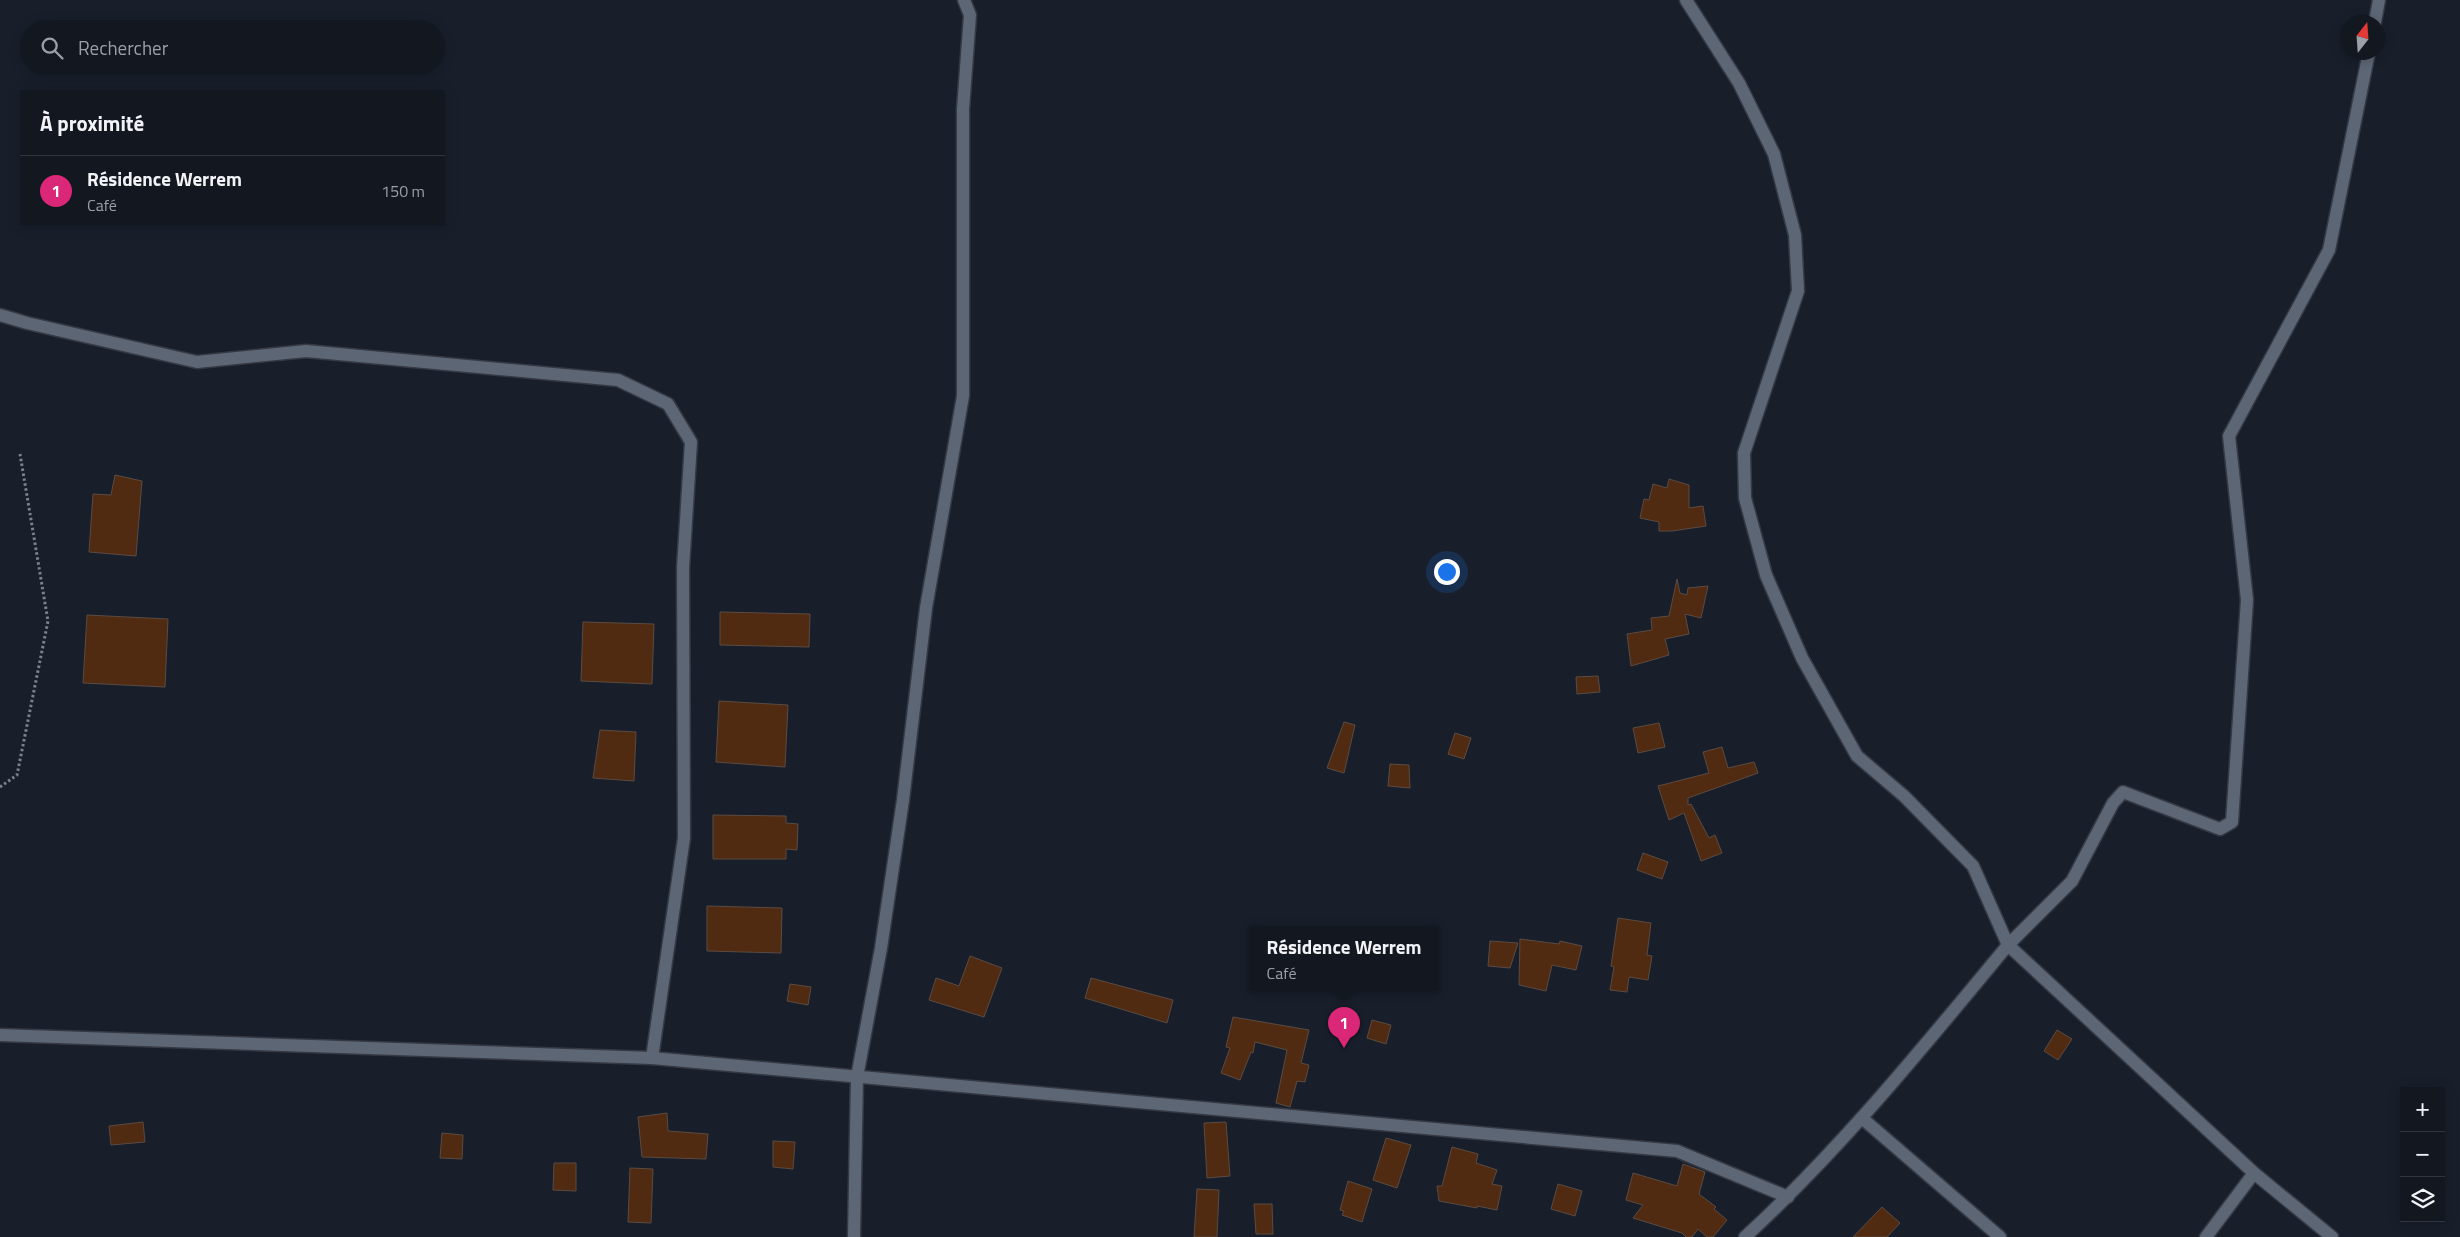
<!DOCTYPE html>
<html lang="fr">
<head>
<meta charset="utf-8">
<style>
  body { margin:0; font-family:"Titillium Web",sans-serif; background:#1b2029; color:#f1f3f6 }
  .controls { position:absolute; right:15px; bottom:15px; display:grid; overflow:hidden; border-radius:0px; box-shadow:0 2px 12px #0003 }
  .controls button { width:45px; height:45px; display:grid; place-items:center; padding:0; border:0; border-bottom:1px solid #31363e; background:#121720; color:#f1f3f6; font:25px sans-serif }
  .compass { position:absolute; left:2340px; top:15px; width:45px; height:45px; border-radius:50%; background:#121720; box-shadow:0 2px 12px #0003; rotate:17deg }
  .you { position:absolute; left:1446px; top:571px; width:18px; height:18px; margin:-12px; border:4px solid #fff; border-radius:50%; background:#1a73e8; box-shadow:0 0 0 8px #1a73e833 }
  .badge { display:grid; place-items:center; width:32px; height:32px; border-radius:50%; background:#db2777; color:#fff; font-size:16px; font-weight:700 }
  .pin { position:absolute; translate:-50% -41px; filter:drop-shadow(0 1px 2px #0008) }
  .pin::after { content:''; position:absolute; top:26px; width:18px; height:15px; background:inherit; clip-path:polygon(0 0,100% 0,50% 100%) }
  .popup { position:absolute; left:1249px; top:926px; width:190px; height:65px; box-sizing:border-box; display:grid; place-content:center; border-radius:0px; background:#121720; filter:drop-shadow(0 1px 4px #0005); font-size:16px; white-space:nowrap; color:#9c9fa5 }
  .popup b { font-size:19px; color:#f1f3f6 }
  .popup::after { content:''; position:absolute; left:50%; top:100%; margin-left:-10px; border:10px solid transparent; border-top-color:#121720 }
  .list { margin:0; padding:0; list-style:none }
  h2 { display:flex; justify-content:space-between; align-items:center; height:65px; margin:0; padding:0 20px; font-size:21px }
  h2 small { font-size:16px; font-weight:400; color:#9c9fa5 }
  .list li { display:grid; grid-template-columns:32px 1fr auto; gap:15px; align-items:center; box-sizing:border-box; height:70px; padding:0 20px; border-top:1px solid #31363e }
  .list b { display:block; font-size:19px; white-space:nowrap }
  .list p { margin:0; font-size:16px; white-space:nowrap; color:#9c9fa5 }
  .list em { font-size:16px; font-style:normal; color:#9c9fa5 }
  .icon { flex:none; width:28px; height:28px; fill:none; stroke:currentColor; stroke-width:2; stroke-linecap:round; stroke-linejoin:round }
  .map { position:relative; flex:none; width:2460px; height:1237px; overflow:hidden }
  .search { position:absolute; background:#121720; box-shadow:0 2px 12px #0003; left:20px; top:20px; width:425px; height:55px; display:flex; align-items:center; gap:12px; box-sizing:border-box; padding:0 18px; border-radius:28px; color:#9c9fa5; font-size:19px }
  .panel { position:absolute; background:#121720; box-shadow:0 2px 12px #0003; left:20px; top:90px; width:425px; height:135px; border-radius:0px }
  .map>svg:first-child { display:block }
</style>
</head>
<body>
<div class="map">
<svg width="2460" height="1237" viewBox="0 0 2460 1237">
  <rect width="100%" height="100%" fill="#181f2b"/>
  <g fill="#502a11" stroke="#5b4b42">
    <polygon points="115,475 142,481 136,556 89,552 93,494 111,495"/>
    <polygon points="1669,479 1689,485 1689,508 1703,506 1706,526 1672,531 1659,531 1659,522 1640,518 1644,499 1649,500 1653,484 1667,488"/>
    <polygon points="1677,579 1680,593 1687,595 1688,588 1708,586 1701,618 1685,614 1689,634 1665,639 1669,655 1631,666 1627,634 1652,630 1651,618 1669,616"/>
    <polygon points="720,612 810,614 809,647 720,645"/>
    <polygon points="87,615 168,619 165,687 83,683"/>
    <polygon points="583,622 654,624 652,684 581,681"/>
    <polygon points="1598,676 1600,692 1577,694 1576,677"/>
    <polygon points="719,701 788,705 785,767 716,762"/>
    <polygon points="1344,722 1355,725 1344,773 1327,768"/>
    <polygon points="1659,723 1665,747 1638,753 1633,728"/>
    <polygon points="600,730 636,732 634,781 593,778"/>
    <polygon points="1455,733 1471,738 1464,759 1448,754"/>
    <polygon points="1722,747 1728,768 1754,762 1758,773 1688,798 1688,805 1691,804 1709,838 1715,835 1722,853 1701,861 1684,813 1669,820 1658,786 1709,773 1703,752"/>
    <polygon points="1390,764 1409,765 1410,788 1388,786"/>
    <polygon points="713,815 786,816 786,823 798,824 797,850 786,849 786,859 713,859"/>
    <polygon points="1643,853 1668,862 1662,879 1637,870"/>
    <polygon points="707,906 782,908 781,953 707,951"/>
    <polygon points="1618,918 1651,923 1647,955 1652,956 1648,980 1629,977 1627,992 1610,990 1614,967 1611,966"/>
    <polygon points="1520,939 1559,944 1560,941 1582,946 1576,970 1552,965 1546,991 1519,985"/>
    <polygon points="1490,941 1518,943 1510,968 1488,966"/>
    <polygon points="970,956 1002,968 984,1017 929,1000 936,978 959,986"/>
    <polygon points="1091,978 1173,1000 1167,1023 1085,998"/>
    <polygon points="790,984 811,987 808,1005 787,1001"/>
    <polygon points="1233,1017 1309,1030 1301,1063 1309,1065 1305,1082 1297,1081 1290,1107 1276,1103 1287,1050 1255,1042 1253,1053 1251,1052 1240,1080 1221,1073 1230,1048 1226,1047"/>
    <polygon points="1372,1020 1391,1025 1386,1044 1367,1038"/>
    <polygon points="2057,1030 2072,1039 2058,1060 2044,1051"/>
    <polygon points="667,1113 668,1131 708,1134 706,1159 642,1157 638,1117"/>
    <polygon points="143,1122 145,1142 111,1145 109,1126"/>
    <polygon points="1226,1122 1230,1176 1207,1178 1204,1123"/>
    <polygon points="442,1133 463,1135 462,1159 440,1158"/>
    <polygon points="1386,1138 1411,1145 1397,1188 1373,1180"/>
    <polygon points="773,1141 795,1142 793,1169 773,1167"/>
    <polygon points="1452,1147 1478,1154 1476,1163 1497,1170 1492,1184 1502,1186 1497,1210 1477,1206 1477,1208 1439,1201 1437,1186 1442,1186"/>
    <polygon points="554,1163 576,1163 576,1191 553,1190"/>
    <polygon points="1683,1164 1705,1172 1699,1194 1716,1207 1714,1209 1727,1220 1713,1237 1707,1237 1698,1229 1692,1237 1686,1237 1682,1233 1633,1218 1643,1205 1626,1200 1633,1173 1677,1186"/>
    <polygon points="630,1168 653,1169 651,1223 628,1222"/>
    <polygon points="1348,1181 1372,1189 1362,1222 1342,1215 1344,1211 1340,1210"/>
    <polygon points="1558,1184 1582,1191 1575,1216 1551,1209"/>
    <polygon points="1197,1189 1219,1190 1217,1237 1194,1237"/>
    <polygon points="1254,1204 1272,1204 1273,1234 1256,1234"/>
    <polygon points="1882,1207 1900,1223 1887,1237 1853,1237"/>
  </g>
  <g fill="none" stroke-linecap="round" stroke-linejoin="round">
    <g stroke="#353943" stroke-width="15">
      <g id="minor">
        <polyline points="1686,0 1739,83 1774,154 1795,235 1798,291 1744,453 1745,498 1766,575 1802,658 1857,756 1904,796 1973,866 2008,945 2072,881 2113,803 2123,792 2220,829 2232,822 2247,600 2229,436 2329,250 2369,52"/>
        <polyline points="2375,22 2379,0"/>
        <polyline points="0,315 27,323 197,362 306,351 618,380 668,404 691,442 683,568 684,838 652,1058"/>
        <polyline points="0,1035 652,1058 1677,1151 1788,1197"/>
        <polyline points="1863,1119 2000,1237"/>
        <polyline points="854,1237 857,1077 881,948 903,800 926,608 963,396 963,109 970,15 964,0"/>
        <path d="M1745,1237C1842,1148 1924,1046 2008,945L2254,1173L2332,1237"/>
        <polyline points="2206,1237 2254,1173"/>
      </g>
    </g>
    <polyline stroke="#7c828c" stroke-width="3" stroke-dasharray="2.5 2.5" stroke-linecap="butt" points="0,787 17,775 48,621 20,454"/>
    <use href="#minor" stroke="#5d6675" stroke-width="12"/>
  </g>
</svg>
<div class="controls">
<button>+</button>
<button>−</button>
<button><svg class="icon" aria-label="layers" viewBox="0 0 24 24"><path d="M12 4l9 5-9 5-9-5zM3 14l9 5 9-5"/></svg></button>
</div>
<svg class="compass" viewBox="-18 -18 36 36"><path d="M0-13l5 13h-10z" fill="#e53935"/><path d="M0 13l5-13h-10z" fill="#9c9fa5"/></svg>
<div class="you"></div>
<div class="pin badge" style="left:1344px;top:1048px">1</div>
<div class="popup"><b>Résidence Werrem</b>Café</div>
<div class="search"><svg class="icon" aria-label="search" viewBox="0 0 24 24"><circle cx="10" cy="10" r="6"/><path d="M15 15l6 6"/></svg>Rechercher</div>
<section class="panel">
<h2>À proximité<small></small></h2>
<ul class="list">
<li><span class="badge">1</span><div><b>Résidence Werrem</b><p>Café</p></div><em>150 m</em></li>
</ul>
</section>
</div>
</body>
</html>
